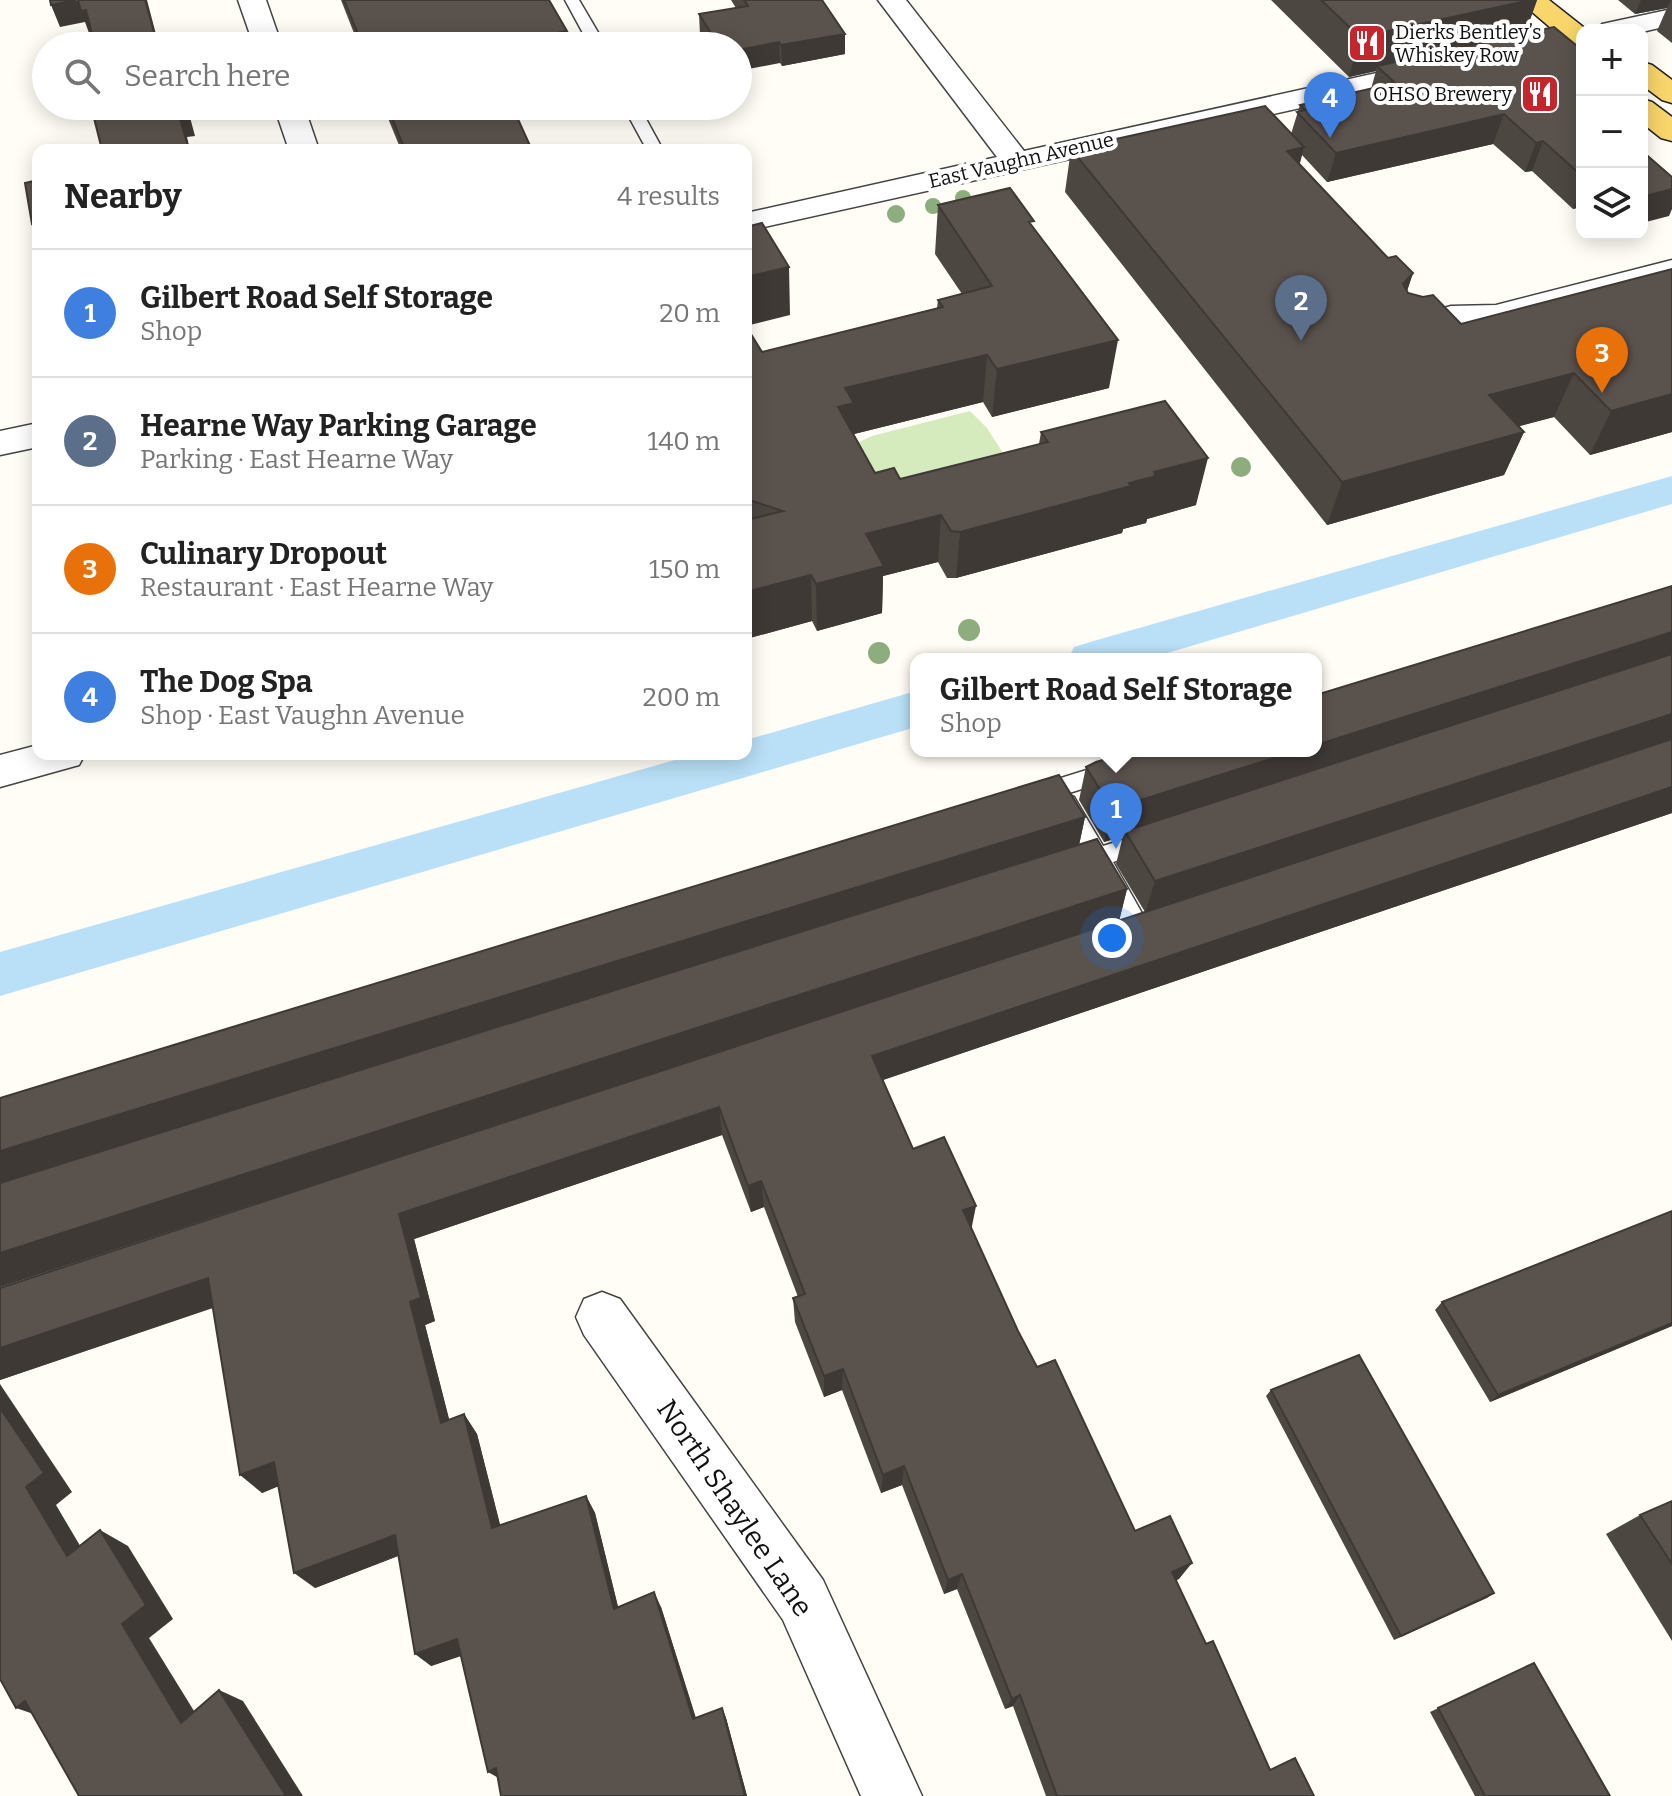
<!DOCTYPE html>
<html lang="en">
<head>
<meta charset="utf-8">
<style>
  body { margin:0; font-family:Bitter,serif; background:#f6f6f6; color:#222 }
  .controls { position:absolute; right:24px; top:24px; display:grid; overflow:hidden; border-radius:16px; box-shadow:0 4px 20px #0003 }
  .controls button { width:72px; height:72px; display:grid; place-items:center; padding:0; border:0; border-bottom:2px solid #e0e0e0; background:#fff; color:#222; font:40px sans-serif }
  .you { position:absolute; left:1112px; top:938px; width:28px; height:28px; margin:-20px; border:6px solid #fff; border-radius:50%; background:#1a73e8; box-shadow:0 0 0 12px #1a73e833 }
  .badge { display:grid; place-items:center; width:52px; height:52px; border-radius:50%; background:#db2777; color:#fff; font-size:26px; font-weight:700 }
  .pin { position:absolute; translate:-50% -66px; filter:drop-shadow(0 2px 4px #0008) }
  .pin::after { content:''; position:absolute; top:42px; width:28px; height:24px; background:inherit; clip-path:polygon(0 0,100% 0,50% 100%) }
  .popup { position:absolute; left:910px; top:653px; width:412px; height:104px; box-sizing:border-box; display:grid; place-content:center; border-radius:16px; background:#fff; filter:drop-shadow(0 2px 6px #0005); font-size:26px; white-space:nowrap; color:#767676 }
  .popup b { font-size:30px; color:#222 }
  .popup::after { content:''; position:absolute; left:50%; top:100%; margin-left:-16px; border:16px solid transparent; border-top-color:#fff }
  .list { margin:0; padding:0; list-style:none }
  h2 { display:flex; justify-content:space-between; align-items:center; height:104px; margin:0; padding:0 32px; font-size:34px }
  h2 small { font-size:26px; font-weight:400; color:#767676 }
  .list li { display:grid; grid-template-columns:52px 1fr auto; gap:24px; align-items:center; box-sizing:border-box; height:128px; padding:0 32px; border-top:2px solid #e0e0e0 }
  .list b { display:block; font-size:30px; white-space:nowrap }
  .list p { margin:0; font-size:26px; white-space:nowrap; color:#767676 }
  .list em { font-size:26px; font-style:normal; color:#767676 }
  .icon { flex:none; width:44px; height:44px; fill:none; stroke:currentColor; stroke-width:2; stroke-linecap:round; stroke-linejoin:round }
  .map { position:relative; flex:none; width:1672px; height:1796px; overflow:hidden }
  .search { position:absolute; background:#fff; box-shadow:0 4px 20px #0003; left:32px; top:32px; width:720px; height:88px; display:flex; align-items:center; gap:20px; box-sizing:border-box; padding:0 28px; border-radius:44px; color:#767676; font-size:30px }
  .panel { position:absolute; background:#fff; box-shadow:0 4px 20px #0003; left:32px; top:144px; width:720px; height:616px; border-radius:16px }
  .map>svg:first-child { display:block }
</style>
</head>
<body>
<div class="map">
<svg width="1672" height="1796" viewBox="0 0 1672 1796">
  <rect width="100%" height="100%" fill="#fffdf5"/>
  <polygon fill="#d5ebbd" points="970,411 987,428 1025,487 758,491 859,453 859,442 872,436"/>
  <g fill="none" stroke-linecap="round" stroke-linejoin="round">
    <g fill="#b9e0f7" fill-rule="evenodd">
      <polygon points="1672,476 1672,504 1147,659 1068,659 1074,647 1090,642"/>
      <polygon points="916,691 916,727 0,996 0,952 696,754 746,754 746,740"/>
    </g>
    <g stroke="#444" stroke-width="3">
      <g id="lane">
        <polygon points="565,0 579,0 606,46 590,46"/>
        <polygon points="623,106 639,106 663,150 647,150"/>
        <polygon points="1147,751 1187,751 1184,757 1066,794 1074,797 1103,846 1148,832 1156,834 1160,841 1156,848 1113,862 1151,929 1148,936 1139,939 1130,936 1092,869 1077,874 1069,871 1065,864 1069,857 1083,853 1054,803 1058,797 1037,803 1029,800 1026,794 1029,788"/>
      </g>
    </g>
    <g stroke="#444" stroke-width="3">
      <g id="street">
        <polygon points="238,0 266,0 282,46 254,46"/>
        <polygon points="878,0 906,0 1024,151 1431,61 1441,64 1445,70 1441,76 1431,79 746,231 746,213 997,157"/>
        <polygon points="1672,9 1672,25 1642,32 1598,30 1602,24"/>
        <polygon points="274,106 304,106 319,150 289,150"/>
        <polygon points="1672,260 1672,280 1496,325 1452,326 1408,338 1396,335 1391,328 1396,321 1451,306 1496,305"/>
        <polygon points="38,423 38,447 0,455 0,431"/>
        <polygon points="38,745 38,754 85,754 79,765 0,787 0,755"/>
        <polygon points="602,1292 620,1299 823,1580 922,1796 861,1796 783,1620 584,1335 576,1317 584,1299"/>
      </g>
    </g>
    <g stroke="#222" stroke-width="3">
      <g id="primary">
        <polygon points="1518,0 1549,0 1587,30 1582,30 1582,48 1572,46"/>
        <polygon points="1642,62 1652,65 1672,80 1672,103 1662,100 1642,85"/>
        <polygon points="1642,99 1652,102 1672,117 1672,141 1661,138 1642,123"/>
      </g>
    </g>
    <use href="#lane" fill="#fff" fill-rule="evenodd"/>
    <use href="#street" fill="#fff" fill-rule="evenodd"/>
    <use href="#primary" fill="#f9d66b" fill-rule="evenodd"/>
  </g>
  <g fill="#8dad7f">
    <circle cx="963" cy="198" r="8"/>
    <circle cx="933" cy="206" r="8"/>
    <circle cx="896" cy="214" r="9"/>
    <circle cx="1241" cy="467" r="10"/>
    <circle cx="969" cy="630" r="11"/>
    <circle cx="879" cy="653" r="11"/>
  </g>
  <g fill="#4d4742">
    <polygon points="341,0 549,0 567,31 569,46 359,46"/>
    <polygon points="731,0 822,0 845,34 845,54 782,66 780,63 738,46 707,46 700,35 699,14 736,8"/>
    <polygon points="1271,0 1537,0 1525,34 1582,50 1582,209 1580,207 1573,209 1532,171 1525,172 1493,144 1327,182 1302,155 1299,164 1388,258 1413,273 1407,291 1408,293 1461,324 1672,269 1672,432 1590,455 1554,417 1518,426 1524,432 1504,475 1327,525 1065,192 1071,149 1291,134 1300,105 1371,89 1376,71 1349,77"/>
    <polygon points="1618,0 1672,0 1672,43 1657,31 1667,8 1635,14"/>
    <polygon points="383,106 512,106 532,150 401,150"/>
    <polygon points="938,205 1034,228 1109,388 992,417 983,402 854,434 875,473 900,479 1039,444 1041,432 1196,505 1147,519 1146,523 1123,529 1122,533 956,578 947,578 938,562 883,576 882,613 817,631 812,621 746,639 746,326 762,352 937,308 938,300 962,294 935,254"/>
    <polygon points="1672,586 1672,813 883,1080 913,1149 971,1229 1018,1331 1037,1367 1135,1531 1179,1579 1176,1580 1206,1644 1270,1770 1314,1796 1046,1796 1013,1706 1005,1709 957,1589 944,1594 902,1485 881,1493 842,1390 824,1397 795,1322 793,1298 798,1297 764,1207 751,1212 722,1135 414,1239 435,1321 425,1325 449,1420 464,1414 477,1434 500,1525 586,1496 595,1513 618,1607 661,1607 696,1718 722,1708 726,1718 747,1796 501,1796 498,1777 461,1656 431,1666 398,1556 315,1588 278,1486 262,1493 213,1308 0,1380 0,1288 759,1039 0,1287 0,1098 1085,817 1079,845 1127,889 1119,921 1145,912 1116,864 1123,836 1104,842 1079,800 1086,767"/>
    <polygon points="1672,1211 1672,1326 1490,1402 1435,1310 1442,1302"/>
    <polygon points="1271,1390 1494,1593 1394,1640 1266,1396"/>
    <polygon points="1672,1501 1672,1641 1606,1534 1640,1515"/>
    <polygon points="1534,1663 1610,1796 1475,1796 1430,1712"/>
  </g>
  <g fill="#3f3936">
    <polygon points="78,0 86,10 95,32 89,33 85,22 60,27 51,5"/>
    <polygon points="145,0 147,0 159,46 156,39"/>
    <polygon points="1531,0 1537,0 1523,39 1377,66 1376,71 1349,77 1360,37"/>
    <polygon points="1641,0 1671,0 1667,8 1635,14"/>
    <polygon points="567,31 569,46 488,46"/>
    <polygon points="845,34 845,54 782,66 781,45"/>
    <polygon points="779,42 780,63 738,71 738,50"/>
    <polygon points="185,106 187,106 195,136 187,137 190,150 189,150 179,115"/>
    <polygon points="1504,114 1493,144 1327,182 1336,153"/>
    <polygon points="1543,141 1532,171 1525,172 1536,143"/>
    <polygon points="1304,147 1293,191 1287,151"/>
    <polygon points="1582,187 1582,203 1580,207 1573,209"/>
    <polygon points="1672,189 1672,209 1669,216 1642,223 1642,197"/>
    <polygon points="38,223 38,237 32,224"/>
    <polygon points="789,267 790,315 746,326 746,277"/>
    <polygon points="1413,273 1398,317 1403,284"/>
    <polygon points="1118,340 1109,388 992,417 997,369"/>
    <polygon points="987,355 983,402 854,434 838,407 845,388"/>
    <polygon points="1574,373 1554,417 1471,439 1489,395"/>
    <polygon points="1672,394 1672,432 1590,455 1611,411"/>
    <polygon points="1524,432 1504,475 1327,525 1342,482"/>
    <polygon points="1208,458 1196,505 1147,519 1146,523 1123,529 1122,533 956,578 960,532 1129,483 1154,472"/>
    <polygon points="941,515 938,562 883,576 882,613 817,631 816,584 866,534"/>
    <polygon points="811,575 812,621 746,639 746,592"/>
    <polygon points="1672,632 1672,659 1125,831 1123,836 1104,842 1112,809 1296,751 1316,751 1316,745"/>
    <polygon points="1672,714 1672,740 1145,913 1155,881"/>
    <polygon points="1672,787 1672,813 871,1084 872,1056"/>
    <polygon points="1085,817 1078,850 0,1186 0,1151"/>
    <polygon points="1127,889 1119,921 0,1287 0,1253"/>
    <polygon points="719,1107 722,1135 414,1239 435,1321 425,1325 455,1442 441,1423 410,1302 399,1214"/>
    <polygon points="761,1181 764,1207 751,1212 748,1186"/>
    <polygon points="976,1206 971,1231 963,1210"/>
    <polygon points="208,1278 229,1302 0,1380 0,1348"/>
    <polygon points="1672,1323 1672,1326 1490,1402 1498,1395"/>
    <polygon points="843,1369 842,1390 824,1397 824,1376"/>
    <polygon points="0,1384 72,1492 56,1505 95,1571 67,1556 26,1487 0,1408"/>
    <polygon points="464,1414 477,1434 505,1544 492,1528"/>
    <polygon points="274,1462 294,1480 262,1493 240,1475"/>
    <polygon points="904,1466 902,1485 881,1493 883,1475"/>
    <polygon points="586,1496 595,1513 622,1623 614,1609"/>
    <polygon points="100,1530 128,1546 173,1619 149,1638 207,1732 181,1723 122,1624"/>
    <polygon points="395,1535 411,1551 315,1588 294,1573"/>
    <polygon points="1192,1563 1179,1579 1160,1587 1172,1572"/>
    <polygon points="962,1574 957,1589 944,1594 948,1580"/>
    <polygon points="654,1592 661,1607 699,1729 693,1719"/>
    <polygon points="1494,1593 1487,1598 1394,1640 1401,1636"/>
    <polygon points="457,1639 472,1652 431,1666 415,1654"/>
    <polygon points="219,1690 243,1701 303,1796 286,1796"/>
    <polygon points="1020,1695 1013,1706 1005,1709 1012,1699"/>
    <polygon points="25,1701 48,1719 16,1708"/>
    <polygon points="722,1708 726,1718 747,1796 745,1796"/>
    <polygon points="496,1768 502,1780 488,1772"/>
  </g>
  <g fill="#5a524d" stroke="#3f3936" stroke-width="2">
    <polygon points="50,0 76,0 51,5"/>
    <polygon points="78,0 145,0 156,39 166,37 169,46 95,46 86,10 81,11"/>
    <polygon points="344,0 549,0 567,31 488,46 363,46"/>
    <polygon points="744,0 822,0 845,34 781,45 779,42 738,50 738,46 719,46 699,14 748,6"/>
    <polygon points="1321,0 1531,0 1360,37"/>
    <polygon points="1554,27 1582,50 1582,89 1581,89 1582,90 1582,176 1543,141 1536,143 1504,114 1336,153 1297,112 1305,110 1300,105 1395,83 1377,66"/>
    <polygon points="91,106 185,106 187,113 179,115 189,150 102,150"/>
    <polygon points="387,106 512,106 532,150 405,150"/>
    <polygon points="1265,106 1304,147 1287,151 1388,258 1396,256 1413,273 1403,284 1408,293 1423,297 1433,295 1461,324 1672,269 1672,394 1611,411 1574,373 1489,395 1524,432 1342,482 1071,149"/>
    <polygon points="1642,151 1672,177 1672,189 1642,197"/>
    <polygon points="38,180 38,223 32,224 25,183"/>
    <polygon points="1010,188 1034,221 1029,222 1118,340 997,369 987,355 845,388 854,403 838,407 875,473 894,468 900,479 1048,442 1041,432 1165,401 1208,458 1154,472 1156,476 1129,483 1131,486 960,532 951,531 941,515 866,534 884,566 816,584 811,575 746,592 746,520 783,511 746,499 746,326 762,352 943,307 938,300 992,286 938,205"/>
    <polygon points="762,223 789,267 746,277 746,227"/>
    <polygon points="1672,586 1672,632 1316,745 1316,695"/>
    <polygon points="1672,654 1672,714 1155,881 1125,831"/>
    <polygon points="1672,739 1672,787 872,1056 913,1149 944,1137 976,1206 963,1210 1018,1331 1037,1367 1055,1360 1135,1531 1170,1516 1192,1563 1172,1572 1206,1644 1213,1641 1270,1770 1295,1758 1314,1796 1057,1796 1020,1695 1012,1699 962,1574 948,1580 904,1466 883,1475 843,1369 824,1376 793,1298 805,1294 761,1181 748,1186 719,1107 399,1214 421,1298 410,1302 441,1423 464,1414 492,1528 586,1496 614,1609 654,1592 693,1719 722,1708 745,1796 501,1796 496,1768 488,1772 457,1639 415,1654 395,1535 294,1573 274,1462 240,1475 208,1278 0,1348 0,1288"/>
    <polygon points="1133,751 1296,751 1112,809 1086,767 1096,762"/>
    <polygon points="1059,775 1085,817 0,1151 0,1098"/>
    <polygon points="1097,839 1127,889 0,1253 0,1183"/>
    <polygon points="1672,1211 1672,1323 1498,1395 1442,1302"/>
    <polygon points="1359,1355 1494,1593 1401,1636 1271,1390"/>
    <polygon points="0,1408 44,1473 26,1487 67,1556 100,1530 146,1605 122,1624 181,1723 219,1690 286,1796 79,1796 25,1701 16,1708 0,1679"/>
    <polygon points="1672,1501 1672,1564 1640,1515"/>
    <polygon points="1534,1663 1610,1796 1485,1796 1438,1708"/>
  </g>
  <defs>
    <g id="restaurant-square" transform="scale(2)"><rect x="-9" y="-9" width="18" height="18" rx="4" fill="#c4262e" stroke="#fff"/><path d="M-5-6h1v4h1v-4h1v4h1v-4h1v5L-1.5 .5V6h-2V.5L-5-1ZM5-6V6H3V1.5H1.5Q1.5-4 5-6Z" fill="#fff"/></g>
  </defs>
  <g fill-rule="evenodd">
    <use href="#restaurant-square" x="1367" y="43"/>
    <use href="#restaurant-square" x="1540" y="94"/>
  </g>
  <g text-anchor="middle" dominant-baseline="central" stroke-width="8" stroke-linejoin="round" paint-order="stroke">
    <g font-size="20" fill="#111" stroke="#fff" text-anchor="start">
      <text x="1395" y="32">Dierks Bentley’s<tspan x="1395" dy="23">Whiskey Row</tspan></text>
      <text x="1512" y="94" text-anchor="end">OHSO Brewery</text>
    </g>
    <g font-size="20" fill="#111" stroke="#fff">
      <text transform="translate(1021 160) rotate(-13)">East Vaughn Avenue</text>
    </g>
    <g font-size="28" fill="#111" stroke="#fff">
      <text transform="translate(735 1508) rotate(56)">North Shaylee Lane</text>
    </g>
  </g>
</svg>
<div class="controls">
<button>+</button>
<button>−</button>
<button><svg class="icon" aria-label="layers" viewBox="0 0 24 24"><path d="M12 4l9 5-9 5-9-5zM3 14l9 5 9-5"/></svg></button>
</div>
<div class="you"></div>
<div class="pin badge" style="left:1116px;top:849px;background:#3f7fe0">1</div>
<div class="popup"><b>Gilbert Road Self Storage</b>Shop</div>
<div class="pin badge" style="left:1301px;top:341px;background:#5c6f8a">2</div>
<div class="pin badge" style="left:1602px;top:393px;background:#e8710a">3</div>
<div class="pin badge" style="left:1330px;top:138px;background:#3f7fe0">4</div>
<div class="search"><svg class="icon" aria-label="search" viewBox="0 0 24 24"><circle cx="10" cy="10" r="6"/><path d="M15 15l6 6"/></svg>Search here</div>
<section class="panel">
<h2>Nearby<small>4 results</small></h2>
<ul class="list">
<li><span class="badge" style="background:#3f7fe0">1</span><div><b>Gilbert Road Self Storage</b><p>Shop</p></div><em>20 m</em></li>
<li><span class="badge" style="background:#5c6f8a">2</span><div><b>Hearne Way Parking Garage</b><p>Parking · East Hearne Way</p></div><em>140 m</em></li>
<li><span class="badge" style="background:#e8710a">3</span><div><b>Culinary Dropout</b><p>Restaurant · East Hearne Way</p></div><em>150 m</em></li>
<li><span class="badge" style="background:#3f7fe0">4</span><div><b>The Dog Spa</b><p>Shop · East Vaughn Avenue</p></div><em>200 m</em></li>
</ul>
</section>
</div>
</body>
</html>
